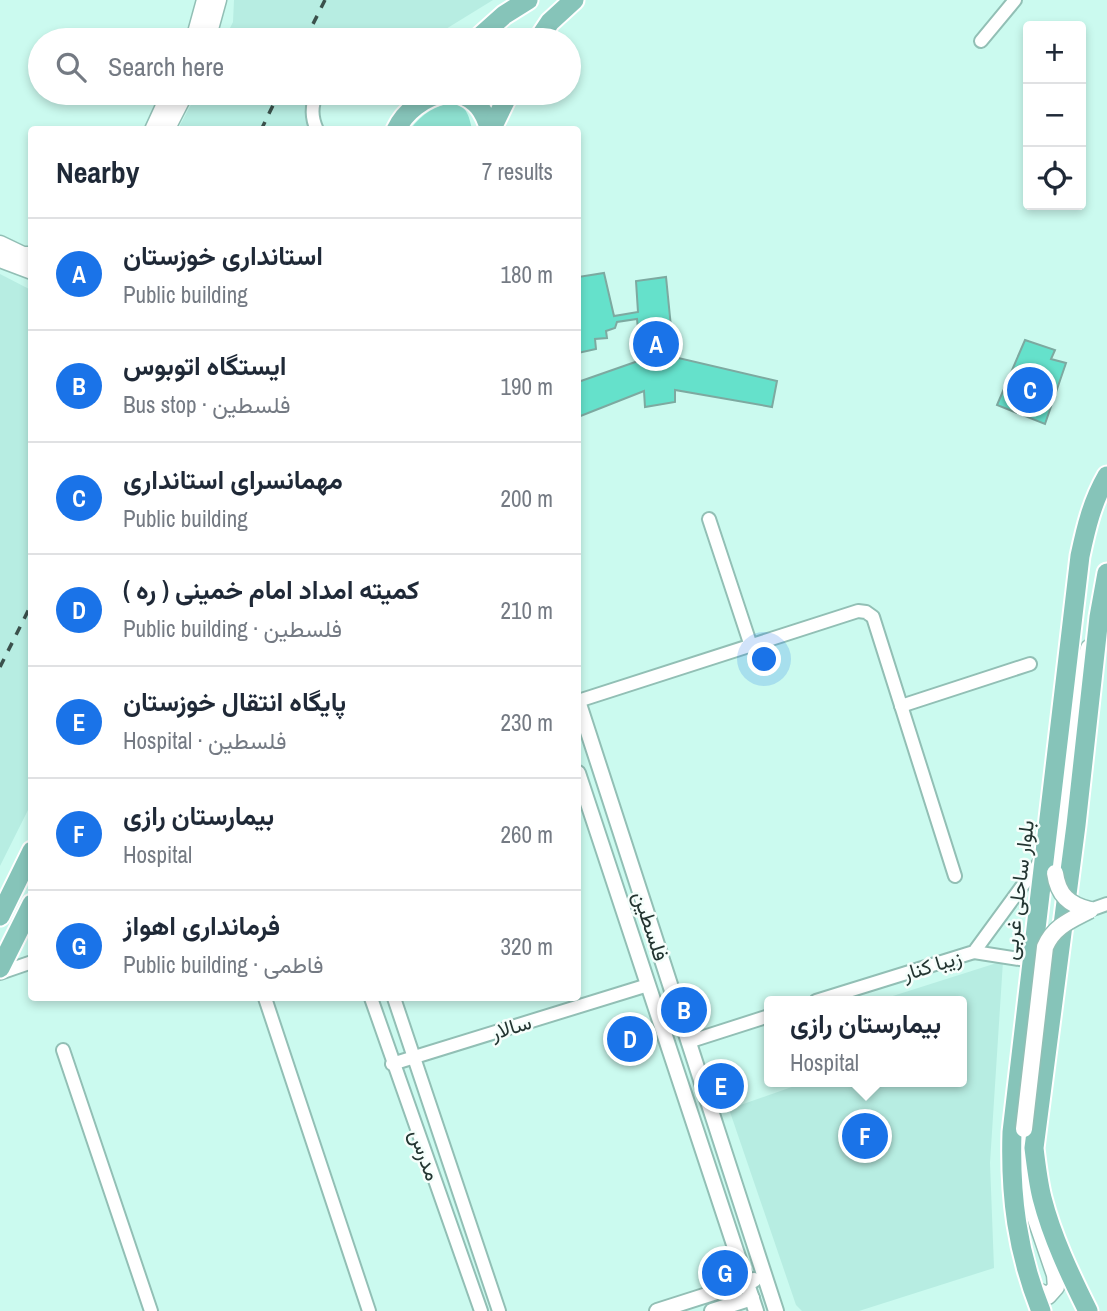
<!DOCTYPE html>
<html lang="en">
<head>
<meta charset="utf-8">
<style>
  body { margin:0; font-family:"Archivo Narrow",Vazirmatn,sans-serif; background:#f2f2f3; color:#1f2937 }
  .controls { position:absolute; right:21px; top:21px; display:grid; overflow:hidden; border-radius:7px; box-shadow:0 4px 10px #0003 }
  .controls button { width:63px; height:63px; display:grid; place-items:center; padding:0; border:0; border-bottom:2px solid #e0e1e3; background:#fff; color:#1f2937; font:35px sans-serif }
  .you { position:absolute; left:765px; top:660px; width:24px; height:24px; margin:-18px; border:5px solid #fff; border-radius:50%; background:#1a73e8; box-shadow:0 0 0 10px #1a73e833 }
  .badge { display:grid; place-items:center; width:46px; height:46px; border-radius:50%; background:#1a73e8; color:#fff; font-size:23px; font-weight:700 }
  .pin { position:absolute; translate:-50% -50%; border:4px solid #fff; box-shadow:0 2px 7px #0006 }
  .popup { position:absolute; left:764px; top:996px; width:203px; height:91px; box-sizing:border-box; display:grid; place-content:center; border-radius:7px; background:#fff; filter:drop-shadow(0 2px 5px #0005); font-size:23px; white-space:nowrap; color:#747a83 }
  .popup b { font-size:26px; color:#1f2937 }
  .popup::after { content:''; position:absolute; left:50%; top:100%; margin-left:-14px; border:14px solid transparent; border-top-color:#fff }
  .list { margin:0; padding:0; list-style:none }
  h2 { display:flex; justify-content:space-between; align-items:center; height:91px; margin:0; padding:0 28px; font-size:30px }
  h2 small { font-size:23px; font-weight:400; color:#747a83 }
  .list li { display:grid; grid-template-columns:46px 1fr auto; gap:21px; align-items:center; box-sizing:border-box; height:112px; padding:0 28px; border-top:2px solid #e0e1e3 }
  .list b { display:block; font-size:26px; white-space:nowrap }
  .list p { margin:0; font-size:23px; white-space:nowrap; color:#747a83 }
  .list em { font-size:23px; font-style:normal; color:#747a83 }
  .icon { flex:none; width:38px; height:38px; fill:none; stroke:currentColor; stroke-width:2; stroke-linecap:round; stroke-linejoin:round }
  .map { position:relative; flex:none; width:1107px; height:1311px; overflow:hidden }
  .search { position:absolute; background:#fff; box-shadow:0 4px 10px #0003; left:28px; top:28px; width:553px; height:77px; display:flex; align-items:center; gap:18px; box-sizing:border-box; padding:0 24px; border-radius:38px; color:#747a83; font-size:26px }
  .panel { position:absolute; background:#fff; box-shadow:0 4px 10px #0003; left:28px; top:126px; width:553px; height:875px; border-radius:7px }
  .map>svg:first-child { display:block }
</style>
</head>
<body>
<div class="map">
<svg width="1107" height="1311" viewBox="0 0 1107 1311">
  <rect width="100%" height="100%" fill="#cbfaef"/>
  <g fill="#b7ede2">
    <polygon points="234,0 493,0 428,40 224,40 233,22"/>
    <polygon points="197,93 308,93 306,119 309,129 178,129"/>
    <polygon points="0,274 31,290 32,802 0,866"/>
    <polygon points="1003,961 990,1163 994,1268 859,1311 802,1311 796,1305 729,1109 806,1082 961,1082 961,1001 877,1001"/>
  </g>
  <path fill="#8ddfcf" d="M456,102C468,109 469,117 472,129L410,130C422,113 436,105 456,102Z"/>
  <g fill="#65e1cb" stroke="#7da9a0" stroke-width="2">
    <polygon points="604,273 614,316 638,312 636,281 666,277 674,357 777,381 772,407 675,390 675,402 645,407 644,391 578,417 578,382 641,360 637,319 617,322 615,328 606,331 607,338 595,339 596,349 578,353 578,277"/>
    <polygon points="1025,340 1055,350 1051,359 1066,363 1045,424 997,405"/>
  </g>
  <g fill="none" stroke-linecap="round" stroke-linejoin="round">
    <g stroke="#92bfb5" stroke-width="16">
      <g id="minor">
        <polyline points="981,41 1015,0"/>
        <path d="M317,130C311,117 311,106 317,93"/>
        <polyline points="709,519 751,646"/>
        <polyline points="578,701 858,611 866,612 873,617 955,876"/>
        <polyline points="901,706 1030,664"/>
        <polyline points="1090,910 1107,904"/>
        <polyline points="974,952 1032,961"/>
        <polyline points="0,973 32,962"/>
        <polyline points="265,998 369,1311"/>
        <polyline points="371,998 481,1311"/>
        <polyline points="394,998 499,1311"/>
        <polyline points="816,1001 974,952 1042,859"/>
        <polyline points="688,1042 769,1016"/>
        <polyline points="63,1050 151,1311"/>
        <polyline points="392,1064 648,985"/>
      </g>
    </g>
    <g stroke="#92bfb5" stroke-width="18">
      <g id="tertiary">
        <polyline points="578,701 776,1311"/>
        <polyline points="578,773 756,1311"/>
        <polyline points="657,1311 754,1280"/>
        <polyline points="712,1311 752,1298"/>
      </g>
    </g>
    <g stroke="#92bfb5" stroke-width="19">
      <g id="secondary">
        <polyline points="194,40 205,0"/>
        <polyline points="207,40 218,0"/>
        <polyline points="153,130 170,93"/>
        <polyline points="166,130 185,93"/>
        <polyline points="0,244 23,255 32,255"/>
        <polyline points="0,259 32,271"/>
        <polyline points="1055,873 1074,699 1089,648"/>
        <polyline points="1024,1129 1023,1164 1029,1199 1055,1275 1056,1287 1048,1296 1032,1288"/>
      </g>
    </g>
    <g stroke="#fff" stroke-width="23">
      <g id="primary">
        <polyline points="476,40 504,15 528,0"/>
        <polyline points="538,40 550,22 574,0"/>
        <path d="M458,93C477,100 484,110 490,130"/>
        <path d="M396,130C405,111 424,97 444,93"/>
        <polyline points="491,130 509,93"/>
        <polyline points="0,916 32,851"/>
        <polyline points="0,968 32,904"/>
        <path d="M1041,1311C1017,1251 1010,1196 1012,1132L1080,556C1086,528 1092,502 1107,476"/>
        <path d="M1088,1311C1070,1275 1052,1237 1042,1198C1038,1182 1036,1165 1034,1148L1076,825L1099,617L1107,573"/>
      </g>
    </g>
    <use href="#minor" stroke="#fff" stroke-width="12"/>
    <use href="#tertiary" stroke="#fff" stroke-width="14"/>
    <use href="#secondary" stroke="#fff" stroke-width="16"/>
    <use href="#primary" stroke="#86c4b9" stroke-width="19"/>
    <g stroke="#3b514c" stroke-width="3.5" stroke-dasharray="9 9" stroke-linecap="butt">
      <polyline points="305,40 325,0"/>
      <polyline points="261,130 279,93"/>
      <polyline points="0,667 32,603"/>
    </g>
    <g stroke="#92bfb5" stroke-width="19" stroke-linecap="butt">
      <g id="secondary-bridge">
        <path d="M1055,873C1058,895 1069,905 1090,910"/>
        <path d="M1024,1129L1045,947C1054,926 1071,920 1090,910"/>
      </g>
    </g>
    <use href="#secondary-bridge" stroke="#fff" stroke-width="16"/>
  </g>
  <g text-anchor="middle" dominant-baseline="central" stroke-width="5" stroke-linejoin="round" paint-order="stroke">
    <g font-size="21" fill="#233531" stroke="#f5fefb">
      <text transform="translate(1018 890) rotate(-83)">بلوار ساحلی غربی</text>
      <text transform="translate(651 926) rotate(72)">فلسطین</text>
      <text transform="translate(932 965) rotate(-17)">زیبا کنار</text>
      <text transform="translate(511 1027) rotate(-17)">سالار</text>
      <text transform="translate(425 1155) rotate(70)">مدرس</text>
    </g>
  </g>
</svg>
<div class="controls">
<button>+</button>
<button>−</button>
<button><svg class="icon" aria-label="locate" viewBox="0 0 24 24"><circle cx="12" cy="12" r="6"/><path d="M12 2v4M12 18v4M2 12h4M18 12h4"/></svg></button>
</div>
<div class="you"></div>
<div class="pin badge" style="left:656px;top:344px">A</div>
<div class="pin badge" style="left:684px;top:1010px">B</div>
<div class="pin badge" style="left:1030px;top:390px">C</div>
<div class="pin badge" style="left:630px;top:1039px">D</div>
<div class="pin badge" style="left:721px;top:1086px">E</div>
<div class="pin badge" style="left:865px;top:1136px">F</div>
<div class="popup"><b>بیمارستان رازی</b>Hospital</div>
<div class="pin badge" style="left:725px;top:1273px">G</div>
<div class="search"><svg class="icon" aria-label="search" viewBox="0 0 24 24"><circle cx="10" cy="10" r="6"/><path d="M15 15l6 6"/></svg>Search here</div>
<section class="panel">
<h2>Nearby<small>7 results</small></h2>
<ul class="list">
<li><span class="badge">A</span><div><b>استانداری خوزستان</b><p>Public building</p></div><em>180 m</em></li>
<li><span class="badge">B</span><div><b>ایستگاه اتوبوس</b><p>Bus stop · فلسطین</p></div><em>190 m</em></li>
<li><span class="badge">C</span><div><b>مهمانسرای استانداری</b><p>Public building</p></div><em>200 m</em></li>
<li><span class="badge">D</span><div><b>کمیته امداد امام خمینی ( ره )</b><p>Public building · فلسطین</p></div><em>210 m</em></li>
<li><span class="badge">E</span><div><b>پایگاه انتقال خوزستان</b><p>Hospital · فلسطین</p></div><em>230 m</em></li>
<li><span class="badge">F</span><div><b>بیمارستان رازی</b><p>Hospital</p></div><em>260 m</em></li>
<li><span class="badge">G</span><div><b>فرمانداری اهواز</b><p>Public building · فاطمی</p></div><em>320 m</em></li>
</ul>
</section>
</div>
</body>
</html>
